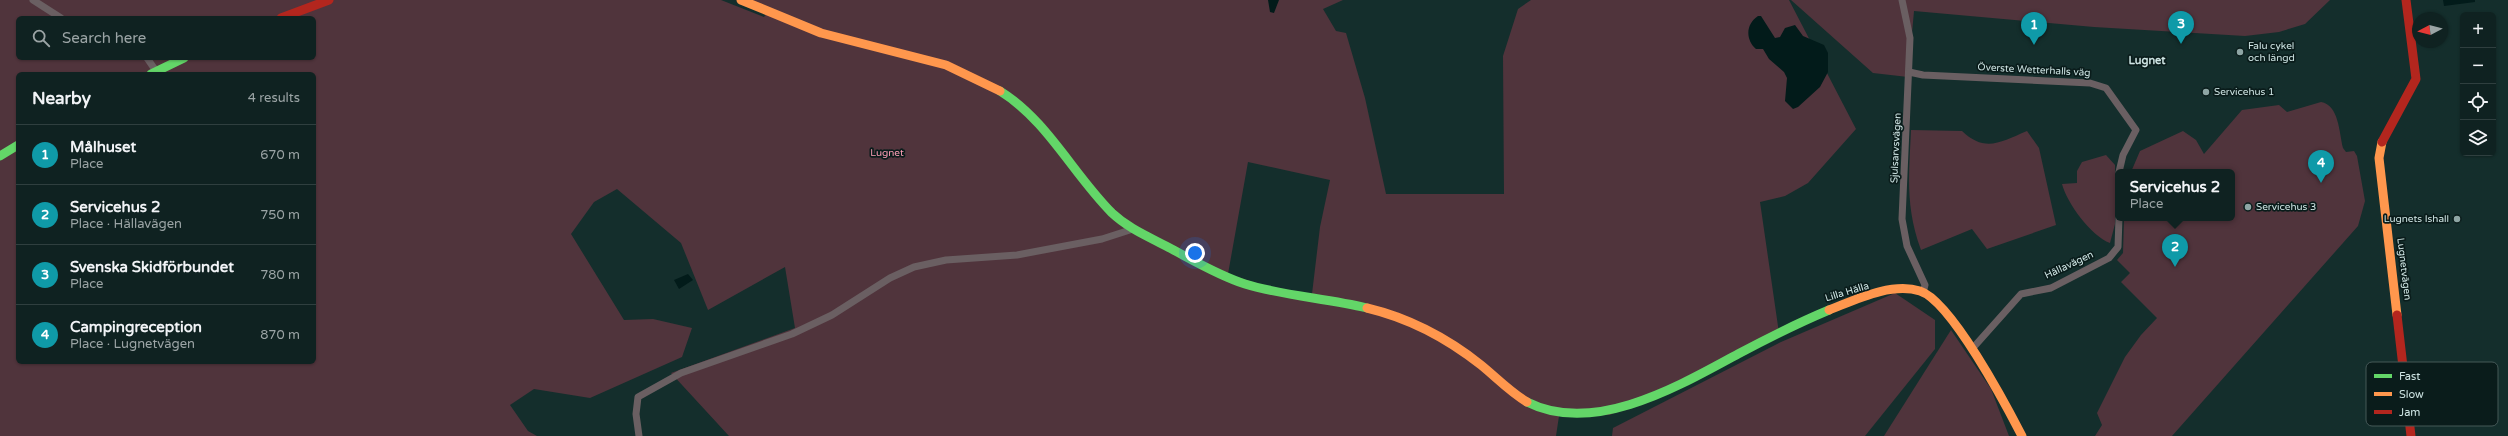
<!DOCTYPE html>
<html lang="en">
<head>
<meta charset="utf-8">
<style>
  body { margin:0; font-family:"Varela Round",sans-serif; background:#1d2f2e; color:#f1f3f6 }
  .controls { position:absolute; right:12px; top:12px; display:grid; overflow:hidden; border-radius:6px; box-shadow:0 1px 3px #0004 }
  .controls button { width:36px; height:36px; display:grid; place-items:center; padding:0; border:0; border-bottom:1px solid #2f3f3f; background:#0f2221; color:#f1f3f6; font:20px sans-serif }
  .compass { position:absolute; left:2412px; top:12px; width:36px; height:36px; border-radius:50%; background:#0f2221; box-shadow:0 1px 3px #0004; rotate:263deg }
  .you { position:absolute; left:1195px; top:253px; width:14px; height:14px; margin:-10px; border:3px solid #fff; border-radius:50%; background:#1a73e8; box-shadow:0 0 0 6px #1a73e833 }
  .badge { display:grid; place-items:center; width:26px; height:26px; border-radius:50%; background:#8ea5a4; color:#fff; font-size:13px; font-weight:700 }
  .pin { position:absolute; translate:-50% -33px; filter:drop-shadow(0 1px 2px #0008) }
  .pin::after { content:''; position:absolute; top:21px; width:14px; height:12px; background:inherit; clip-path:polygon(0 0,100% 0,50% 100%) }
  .popup { position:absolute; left:2115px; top:169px; width:120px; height:52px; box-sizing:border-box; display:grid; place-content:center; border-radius:6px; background:#0f2221; filter:drop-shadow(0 1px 3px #0005); font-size:13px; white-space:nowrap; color:#9ba4a5 }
  .popup b { font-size:15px; color:#f1f3f6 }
  .popup::after { content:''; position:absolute; left:50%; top:100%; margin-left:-8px; border:8px solid transparent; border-top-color:#0f2221 }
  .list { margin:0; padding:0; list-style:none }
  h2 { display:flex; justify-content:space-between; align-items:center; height:52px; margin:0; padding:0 16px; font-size:17px }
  h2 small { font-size:13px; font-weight:400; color:#9ba4a5 }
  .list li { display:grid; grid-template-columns:26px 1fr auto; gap:12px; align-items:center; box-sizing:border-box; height:60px; padding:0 16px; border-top:1px solid #2f3f3f }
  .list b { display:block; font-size:15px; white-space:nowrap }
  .list p { margin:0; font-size:13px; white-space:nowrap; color:#9ba4a5 }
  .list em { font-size:13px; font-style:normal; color:#9ba4a5 }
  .icon { flex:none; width:22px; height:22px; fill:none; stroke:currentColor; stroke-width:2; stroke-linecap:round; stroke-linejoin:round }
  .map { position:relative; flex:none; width:2508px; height:436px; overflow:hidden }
  .search { position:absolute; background:#0f2221; box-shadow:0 1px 3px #0004; left:16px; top:16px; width:300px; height:44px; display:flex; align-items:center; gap:10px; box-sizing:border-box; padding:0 14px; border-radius:6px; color:#9ba4a5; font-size:15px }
  .panel { position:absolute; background:#0f2221; box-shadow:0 1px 3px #0004; left:16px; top:72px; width:300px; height:292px; border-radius:6px }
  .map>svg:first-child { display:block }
</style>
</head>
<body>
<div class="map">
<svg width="2508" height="436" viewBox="0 0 2508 436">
  <rect width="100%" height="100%" fill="#142e2c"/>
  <g fill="#50343c" fill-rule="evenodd">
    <path d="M0,0H721L764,17L767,13L741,0H1343L1323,9L1336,31L1346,33L1365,98L1386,194H1504L1503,56L1518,9L1531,0H1789L1856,129L1808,183L1785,196L1760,202L1779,333L1709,370L1610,415L1559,416L1556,436H729L671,373L795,328L785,267L708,310L681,243L617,189L594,202L571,234L624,320L653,319L692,328L682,357L590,398L534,389L510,405L528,431L537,436H0ZM18,18H314V58H18ZM18,74H314V362H18ZM1248,162L1330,180L1320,227L1312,294L1274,289L1228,274Z"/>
    <polygon points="1791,0 2330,0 2305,24 2279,32 2245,36 2094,27 1914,11 1908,77 1873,73"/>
    <path d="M2321,102C2339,105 2339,132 2343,148L2346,152L2354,151L2357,156L2365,201L2358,226L2172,436H2095L2102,425L2097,413L2125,357L2141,335L2157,318L2121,282L2130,273L2117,260L2123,253L2124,218H2232V172H2131L2140,151L2183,131L2196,140L2204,154L2242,110L2279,105L2287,112Z"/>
    <path d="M1911,130L1962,131C1985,153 2001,142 2027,131L2039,148L2056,225L1987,249L1972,229L1921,250C1905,206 1909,175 1911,130Z"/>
    <path d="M2106,155L2115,165V224L2110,243C2091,236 2067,203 2062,184L2077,183V171L2082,162Z"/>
    <polygon points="1895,293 1935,320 1935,349 1865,436 1612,436 1613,428 1781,342"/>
    <polygon points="1951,330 1991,389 2009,436 1884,436"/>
  </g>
  <g fill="#021b1a">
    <polygon points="1268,0 1279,0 1274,13 1270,12"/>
    <polygon points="2443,0 2475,0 2475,2 2444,6"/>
    <path d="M1758,16H1761L1775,38L1780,37L1785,28L1795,25L1803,36L1824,45L1828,53V72L1820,87L1798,107L1793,109L1785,101L1787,78L1784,72L1769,59L1763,49H1756C1745,39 1746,24 1758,16Z"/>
    <polygon points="688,274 693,280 679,289 674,280"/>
  </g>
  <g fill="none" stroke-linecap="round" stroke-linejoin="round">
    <g stroke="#6a5f62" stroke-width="7">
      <polyline points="33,0 61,18"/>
      <polyline points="1902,0 1910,38 1902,219 1907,246 1925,285 1923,293"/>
      <polyline points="147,58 156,71"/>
      <polyline points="1909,72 1923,75 2090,83 2106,88 2136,130 2123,155 2119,172"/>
      <polyline points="1972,349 2021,294 2051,288 2109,258 2118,247 2119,218"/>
      <polyline points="639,436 636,414 638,397 681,373 792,334 832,315 890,278 914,267 946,260 1017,255 1102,239 1133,229"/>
    </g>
    <g stroke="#63d668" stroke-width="9">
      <polyline points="151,74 184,58"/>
      <path d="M1000,91C1047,120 1073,174 1112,213C1128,228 1147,236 1166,246C1191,259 1217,275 1245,284C1284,296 1326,298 1367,308"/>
      <polyline points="0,156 18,145"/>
      <path d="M1527,402C1594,436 1679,386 1738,354C1768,338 1798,323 1829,310"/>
    </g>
    <g stroke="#ff974d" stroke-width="9">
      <polyline points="741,0 821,33 946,65 1000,91"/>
      <polyline points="2382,142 2379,158 2397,315"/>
      <path d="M1367,308C1409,318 1447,338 1481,365C1497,378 1510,392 1527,402"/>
      <path d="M1829,310C1855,300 1891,282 1920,291C1951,301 2006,405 2022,436"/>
    </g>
    <g stroke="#b3261e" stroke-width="9">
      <polyline points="281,18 329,0"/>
      <polyline points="2382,142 2416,79 2406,0"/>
      <polyline points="2397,315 2411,436"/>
    </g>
  </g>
  <g fill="#8ea5a4" stroke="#0a1c1b" stroke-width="1.5">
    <circle cx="2240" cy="52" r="4"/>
    <circle cx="2206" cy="92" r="4"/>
    <circle cx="2248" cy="207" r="4"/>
    <circle cx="2457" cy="219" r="4"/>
  </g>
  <g text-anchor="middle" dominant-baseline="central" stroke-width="3.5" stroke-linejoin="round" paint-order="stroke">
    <g font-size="10" fill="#cfe5e4" stroke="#0a1c1b" text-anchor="start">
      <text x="2248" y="46">Falu cykel<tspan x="2248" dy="12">och längd</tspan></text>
      <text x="2214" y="92">Servicehus 1</text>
      <text x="2256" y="207">Servicehus 3</text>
      <text x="2449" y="219" text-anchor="end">Lugnets Ishall</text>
    </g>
    <g font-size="10" fill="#cfe5e4" stroke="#0a1c1b">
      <text transform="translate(2034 70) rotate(3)">Överste Wetterhalls väg</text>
      <text transform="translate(1896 148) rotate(-87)">Sjulsarvsvägen</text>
      <text transform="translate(2069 265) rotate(-25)">Hällavägen</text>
      <text transform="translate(2404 269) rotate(83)">Lugnetvägen</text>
      <text transform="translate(1847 292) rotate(-17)">Lilla Hälla</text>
    </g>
    <g font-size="10" fill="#fe9eb6" stroke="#0a1c1b">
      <text x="887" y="153">Lugnet</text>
    </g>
    <g font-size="11" font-weight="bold" fill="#cfe5e4" stroke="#0a1c1b">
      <text x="2147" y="60">Lugnet</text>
    </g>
  </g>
  <rect x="2366" y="362" width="132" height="64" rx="6" fill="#0a1c1b" stroke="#455857" stroke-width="1"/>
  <rect x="2374" y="374" width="18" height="4" fill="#63d668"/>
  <rect x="2374" y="392" width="18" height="4" fill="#ff974d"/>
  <rect x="2374" y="410" width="18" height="4" fill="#b3261e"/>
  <g font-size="11" fill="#cfe5e4">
    <text x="2399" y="380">Fast</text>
    <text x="2399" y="398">Slow</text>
    <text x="2399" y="416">Jam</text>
  </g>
</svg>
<div class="controls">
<button>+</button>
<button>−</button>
<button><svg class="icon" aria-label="locate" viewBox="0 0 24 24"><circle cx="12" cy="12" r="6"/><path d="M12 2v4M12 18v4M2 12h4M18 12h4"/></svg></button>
<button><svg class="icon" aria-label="layers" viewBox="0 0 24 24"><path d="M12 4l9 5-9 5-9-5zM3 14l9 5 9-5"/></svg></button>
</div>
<svg class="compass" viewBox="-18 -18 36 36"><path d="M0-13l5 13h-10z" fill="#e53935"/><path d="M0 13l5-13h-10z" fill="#9ba4a5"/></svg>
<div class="you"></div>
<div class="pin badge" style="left:2034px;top:45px;background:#0f9aa8">1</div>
<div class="pin badge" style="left:2175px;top:267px;background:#0f9aa8">2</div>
<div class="popup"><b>Servicehus 2</b>Place</div>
<div class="pin badge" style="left:2181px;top:44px;background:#0f9aa8">3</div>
<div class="pin badge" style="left:2321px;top:183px;background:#0f9aa8">4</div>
<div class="search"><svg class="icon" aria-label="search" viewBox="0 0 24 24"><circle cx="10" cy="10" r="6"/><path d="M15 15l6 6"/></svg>Search here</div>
<section class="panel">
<h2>Nearby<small>4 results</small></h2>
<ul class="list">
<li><span class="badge" style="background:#0f9aa8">1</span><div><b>Målhuset</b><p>Place</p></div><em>670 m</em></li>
<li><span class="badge" style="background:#0f9aa8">2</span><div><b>Servicehus 2</b><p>Place · Hällavägen</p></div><em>750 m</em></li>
<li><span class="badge" style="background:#0f9aa8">3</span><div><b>Svenska Skidförbundet</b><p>Place</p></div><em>780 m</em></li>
<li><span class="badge" style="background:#0f9aa8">4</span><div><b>Campingreception</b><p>Place · Lugnetvägen</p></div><em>870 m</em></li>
</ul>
</section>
</div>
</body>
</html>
